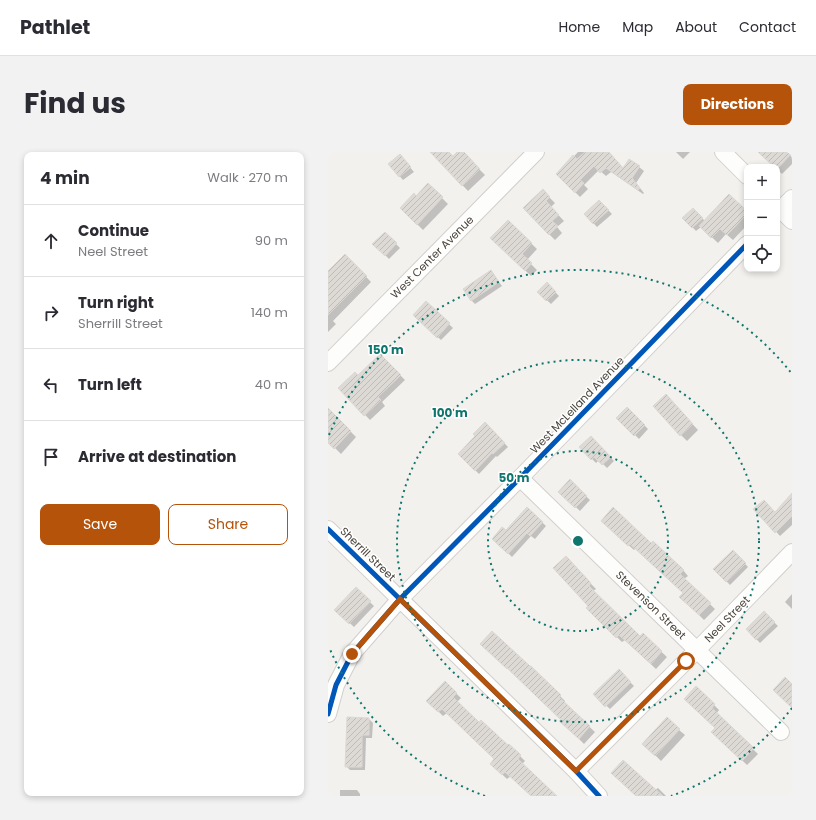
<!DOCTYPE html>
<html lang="en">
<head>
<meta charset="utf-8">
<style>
  body { margin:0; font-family:Poppins,sans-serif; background:#f2f2f3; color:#2b2b33 }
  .controls { position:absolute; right:12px; top:12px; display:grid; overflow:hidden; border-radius:8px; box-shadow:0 2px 6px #0003 }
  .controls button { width:36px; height:36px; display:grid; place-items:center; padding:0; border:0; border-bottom:1px solid #e1e1e2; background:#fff; color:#2b2b33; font:20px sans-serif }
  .stop { position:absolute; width:12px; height:12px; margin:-9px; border:3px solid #b45309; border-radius:50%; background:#fff }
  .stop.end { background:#b45309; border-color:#fff; box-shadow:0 1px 4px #0008 }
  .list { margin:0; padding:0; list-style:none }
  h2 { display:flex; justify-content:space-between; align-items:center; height:52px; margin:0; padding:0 16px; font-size:17px }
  h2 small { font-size:13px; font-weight:400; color:#7c7c81 }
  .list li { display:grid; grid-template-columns:26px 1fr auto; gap:12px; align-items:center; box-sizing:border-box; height:72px; padding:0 16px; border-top:1px solid #e1e1e2 }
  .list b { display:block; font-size:15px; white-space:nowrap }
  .list p { margin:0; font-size:13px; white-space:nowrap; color:#7c7c81 }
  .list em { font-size:13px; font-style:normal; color:#7c7c81 }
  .actions { display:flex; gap:8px; padding:12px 16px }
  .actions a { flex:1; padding:9px 0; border:1px solid #b45309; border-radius:8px; text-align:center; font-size:14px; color:#b45309 }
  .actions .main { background:#b45309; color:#fff }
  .icon { flex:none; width:22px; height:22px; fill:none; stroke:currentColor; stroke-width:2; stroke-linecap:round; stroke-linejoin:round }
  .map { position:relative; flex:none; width:464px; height:644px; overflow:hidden; border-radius:8px }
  header { display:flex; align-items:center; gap:24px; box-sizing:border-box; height:56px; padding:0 20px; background:#fff; border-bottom:1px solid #e1e1e2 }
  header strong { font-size:19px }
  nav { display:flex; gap:22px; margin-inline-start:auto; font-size:14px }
  .intro { display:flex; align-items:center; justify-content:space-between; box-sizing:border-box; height:96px; padding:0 24px }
  h1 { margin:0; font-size:28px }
  .button { padding:10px 18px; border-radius:8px; background:#b45309; color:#fff; font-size:14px; font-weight:700 }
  main { display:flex; gap:24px; padding:0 24px }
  aside { flex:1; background:#fff; border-radius:8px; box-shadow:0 2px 6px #0003 }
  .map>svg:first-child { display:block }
</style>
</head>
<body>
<header>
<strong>Pathlet</strong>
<nav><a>Home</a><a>Map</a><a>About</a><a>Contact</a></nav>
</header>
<div class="intro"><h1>Find us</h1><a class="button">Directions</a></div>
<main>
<aside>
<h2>4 min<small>Walk · 270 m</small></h2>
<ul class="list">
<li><svg class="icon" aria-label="ahead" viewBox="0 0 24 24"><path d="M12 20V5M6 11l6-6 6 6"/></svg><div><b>Continue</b><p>Neel Street</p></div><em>90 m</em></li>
<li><svg class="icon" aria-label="right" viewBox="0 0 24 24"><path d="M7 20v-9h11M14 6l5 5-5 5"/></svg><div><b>Turn right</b><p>Sherrill Street</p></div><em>140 m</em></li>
<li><svg class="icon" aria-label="left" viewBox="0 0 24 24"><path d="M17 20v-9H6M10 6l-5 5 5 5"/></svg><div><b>Turn left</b></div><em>40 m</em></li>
<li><svg class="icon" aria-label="arrive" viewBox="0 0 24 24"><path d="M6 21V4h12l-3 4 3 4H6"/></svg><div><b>Arrive at destination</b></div></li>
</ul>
<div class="actions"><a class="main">Save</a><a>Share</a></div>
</aside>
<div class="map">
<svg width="464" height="644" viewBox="0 0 464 644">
  <defs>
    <pattern id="building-hatch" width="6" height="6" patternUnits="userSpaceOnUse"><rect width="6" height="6" fill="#dddad6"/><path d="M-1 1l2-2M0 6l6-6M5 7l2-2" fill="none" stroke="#bfbcb8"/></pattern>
  </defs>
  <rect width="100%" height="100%" fill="#f3f1ee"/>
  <g fill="#0003">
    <polygon points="110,0 120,0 125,6 131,0 134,0 157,23 140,39 106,3"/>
    <polygon points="250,0 280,0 296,17 311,15 316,19 308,31 316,41 315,42 283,20 278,24 271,18 256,33 260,37 252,45 229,22"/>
    <polygon points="348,0 362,0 355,7"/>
    <polygon points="431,0 464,0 464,12 454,22 449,17 449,15 447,15"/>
    <polygon points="75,7 86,20 75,28 61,12"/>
    <polygon points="100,32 120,52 95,78 73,56 88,45"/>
    <polygon points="215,39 227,51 223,55 236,69 229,75 234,81 227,88 221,82"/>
    <polygon points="271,49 284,62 269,75 257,62"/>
    <polygon points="365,57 377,69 419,61 419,73 405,88 398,82 390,91 373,75 368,79 356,66"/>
    <polygon points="180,69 209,97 199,108 209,118 203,124 164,86"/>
    <polygon points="57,81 72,96 61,107 46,92"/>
    <polygon points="17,103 43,130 5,169 8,172 0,180 0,120"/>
    <polygon points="166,123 174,134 147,152 143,148"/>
    <polygon points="219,132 231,144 223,152 210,140"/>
    <polygon points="98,150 125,176 113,188 86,163"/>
    <polygon points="52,203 77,228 54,250 57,254 42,268 11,236 30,224"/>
    <polygon points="343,249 370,278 359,289 353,283"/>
    <polygon points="299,256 320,277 311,287 290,266"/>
    <polygon points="0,257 28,285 13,302 0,289"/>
    <polygon points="157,271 180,295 169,305 168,304 151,322 131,302 149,284"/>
    <polygon points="263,285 286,309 279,316 271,308 268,311 252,295"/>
    <polygon points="242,329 262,348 252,359 231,339"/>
    <polygon points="464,342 464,373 452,384 427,357 447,361"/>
    <polygon points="199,356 218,374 207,387 203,384 184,405 169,390"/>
    <polygon points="279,374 323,392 355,418 360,424 356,427 387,457 376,468 353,445 356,441 308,396 306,398"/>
    <polygon points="405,399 420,415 402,433 387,417"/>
    <polygon points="243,411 268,437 265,439 312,486 315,483 339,505 328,517 297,488 294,490 264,461"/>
    <polygon points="28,437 46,454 26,475 8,458"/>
    <polygon points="464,442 464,457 457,450"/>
    <polygon points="436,461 450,474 432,491 419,477"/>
    <polygon points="153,492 203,515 237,549 236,551 267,580 256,592 238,574 234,568 185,521 184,521"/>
    <polygon points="291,519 306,534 282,557 266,542"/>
    <polygon points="117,531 133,546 129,550 151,571 180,595 181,593 197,609 194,612 228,644 204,644 183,624 179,627 163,612 167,607 119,561 115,564 100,549"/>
    <polygon points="368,535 391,558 388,562 430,602 419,613 385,580 388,577"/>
    <polygon points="41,567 45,571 44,586 38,586 37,618 22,618 18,614"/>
    <polygon points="351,578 357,583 333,609 321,597"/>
    <polygon points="330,636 338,644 316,644 327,638"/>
    <polygon points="12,638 29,638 32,642 32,644 12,644"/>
  </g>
  <g fill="url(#building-hatch)" stroke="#dbd8d4">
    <polygon points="102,0 121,0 125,4 129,0 136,0 152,17 134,34"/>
    <polygon points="257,0 281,0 295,16 301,7 312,14 304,26 312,36 310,38 278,16 272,21 266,14 252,28 256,31 247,41 228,22 245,3 249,7"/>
    <polygon points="430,0 464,0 464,1 449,17 449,15 446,15"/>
    <polygon points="72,2 83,15 71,25 60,12"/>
    <polygon points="100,31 115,45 89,73 72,56 86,41 88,44"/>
    <polygon points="215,37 222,45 218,49 231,63 224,69 230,74 221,83 195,56"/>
    <polygon points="401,42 419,59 419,62 399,83 392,77 383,86 371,74"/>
    <polygon points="271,48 281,58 265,72 256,62"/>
    <polygon points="365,56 375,66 364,76 354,66"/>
    <polygon points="180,68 204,91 194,102 204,111 197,119 162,86"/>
    <polygon points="57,80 69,91 57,104 44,92"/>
    <polygon points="17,102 39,124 0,163 0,119"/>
    <polygon points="163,118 171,130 143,149 135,137"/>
    <polygon points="219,130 228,140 218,149 209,140"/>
    <polygon points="98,149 122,171 109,186 85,163"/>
    <polygon points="52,202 73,223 50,245 53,248 36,264 10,236 27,220 30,223"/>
    <polygon points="338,242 365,272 352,284 325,254"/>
    <polygon points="299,255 317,273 306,284 288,266"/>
    <polygon points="0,256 23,279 6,297 0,291"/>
    <polygon points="157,270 177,291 165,302 164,301 147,319 130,302 147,284 145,282"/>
    <polygon points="263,284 283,305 274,313 266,305 263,308 251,295"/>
    <polygon points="242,327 259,344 247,356 230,340"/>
    <polygon points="464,341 464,364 447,381 425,357 436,348 447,360"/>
    <polygon points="199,355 215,370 202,384 199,381 180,402 164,387 174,375 178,378"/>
    <polygon points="285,355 323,391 325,389 356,418 352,422 383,451 371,463 351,445 355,441 302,392 300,394 273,369"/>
    <polygon points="405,398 418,411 398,430 385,417"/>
    <polygon points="238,404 263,431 261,434 312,484 315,481 334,499 323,512 291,483 288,486 258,456 260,454 225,416"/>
    <polygon points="28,435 43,449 21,472 6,458"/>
    <polygon points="436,459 447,470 428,488 418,477"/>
    <polygon points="164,479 202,514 203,514 233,543 231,545 262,574 251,587 231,569 233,568 179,516 179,517 152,492"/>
    <polygon points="291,517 303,530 277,555 265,542"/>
    <polygon points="457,525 464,532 464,556 445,538"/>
    <polygon points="117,529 129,541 125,545 151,570 153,568 180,593 181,592 193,603 190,607 229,644 203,644 177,620 174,623 162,612 166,607 114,557 110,560 98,549"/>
    <polygon points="368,534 387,552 384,556 426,596 414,609 383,580 387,576 356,547"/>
    <polygon points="19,565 41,566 41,583 34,583 34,615 17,615"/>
    <polygon points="339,565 352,577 327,604 314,592"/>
    <polygon points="295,608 335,644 308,644 283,621"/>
  </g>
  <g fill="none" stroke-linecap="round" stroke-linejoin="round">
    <g stroke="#d1cfcc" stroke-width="18">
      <g id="minor">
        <polyline points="395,0 419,24"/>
        <polyline points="449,54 464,69"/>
        <polyline points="449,61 464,46"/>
        <polyline points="0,211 208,0"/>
        <polyline points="192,326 453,580"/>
        <polyline points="0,377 248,619 271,644"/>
        <polyline points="0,562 8,533 24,502 72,447 192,326 419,92"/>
        <polyline points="248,619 369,498 464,400"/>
      </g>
    </g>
    <use href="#minor" stroke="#fdfdfc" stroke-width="16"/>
    <g stroke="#fff" stroke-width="8">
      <g id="cycleway">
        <polyline points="0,377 248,619 271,644"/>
        <polyline points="0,562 8,533 24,502 72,447 192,326 419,92"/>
      </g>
    </g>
    <use href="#cycleway" stroke="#0057b8" stroke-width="5"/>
  </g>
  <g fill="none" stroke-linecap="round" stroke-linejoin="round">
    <polyline stroke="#b45309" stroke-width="5" points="24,502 72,447 248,619 358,509"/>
  </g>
  <g fill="none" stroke="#0f766e" stroke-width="2" stroke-dasharray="2 4">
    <circle cx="250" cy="389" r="90"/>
    <circle cx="250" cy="389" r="181"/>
    <path d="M464 556A271 271 0 0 1 343 644M157 644A271 271 0 0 1 1 495M1 283A271 271 0 0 1 464 222"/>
  </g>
  <g text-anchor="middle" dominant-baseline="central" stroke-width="3" stroke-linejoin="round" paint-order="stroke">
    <g font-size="11" fill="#49433a" stroke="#fff">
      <text transform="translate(104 105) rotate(-45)">West Center Avenue</text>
      <text transform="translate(249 253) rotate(-46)">West McLelland Avenue</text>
      <text transform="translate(40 402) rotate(44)">Sherrill Street</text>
      <text transform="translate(323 453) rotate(44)">Stevenson Street</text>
      <text transform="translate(399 467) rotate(-46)">Neel Street</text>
    </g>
  </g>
  <circle cx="250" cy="389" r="6" fill="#0f766e" stroke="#fff" stroke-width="2"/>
  <g font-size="12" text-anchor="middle" font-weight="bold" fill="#0f766e" stroke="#fff" stroke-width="3" stroke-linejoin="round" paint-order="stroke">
    <text x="58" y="202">150 m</text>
    <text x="122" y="265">100 m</text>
    <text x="186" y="330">50 m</text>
  </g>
</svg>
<div class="controls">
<button>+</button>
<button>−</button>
<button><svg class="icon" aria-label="locate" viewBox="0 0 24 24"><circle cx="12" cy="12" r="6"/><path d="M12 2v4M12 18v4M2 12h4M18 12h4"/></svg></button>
</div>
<div class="stop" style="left:358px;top:509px"></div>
<div class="stop end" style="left:24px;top:502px"></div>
</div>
</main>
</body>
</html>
